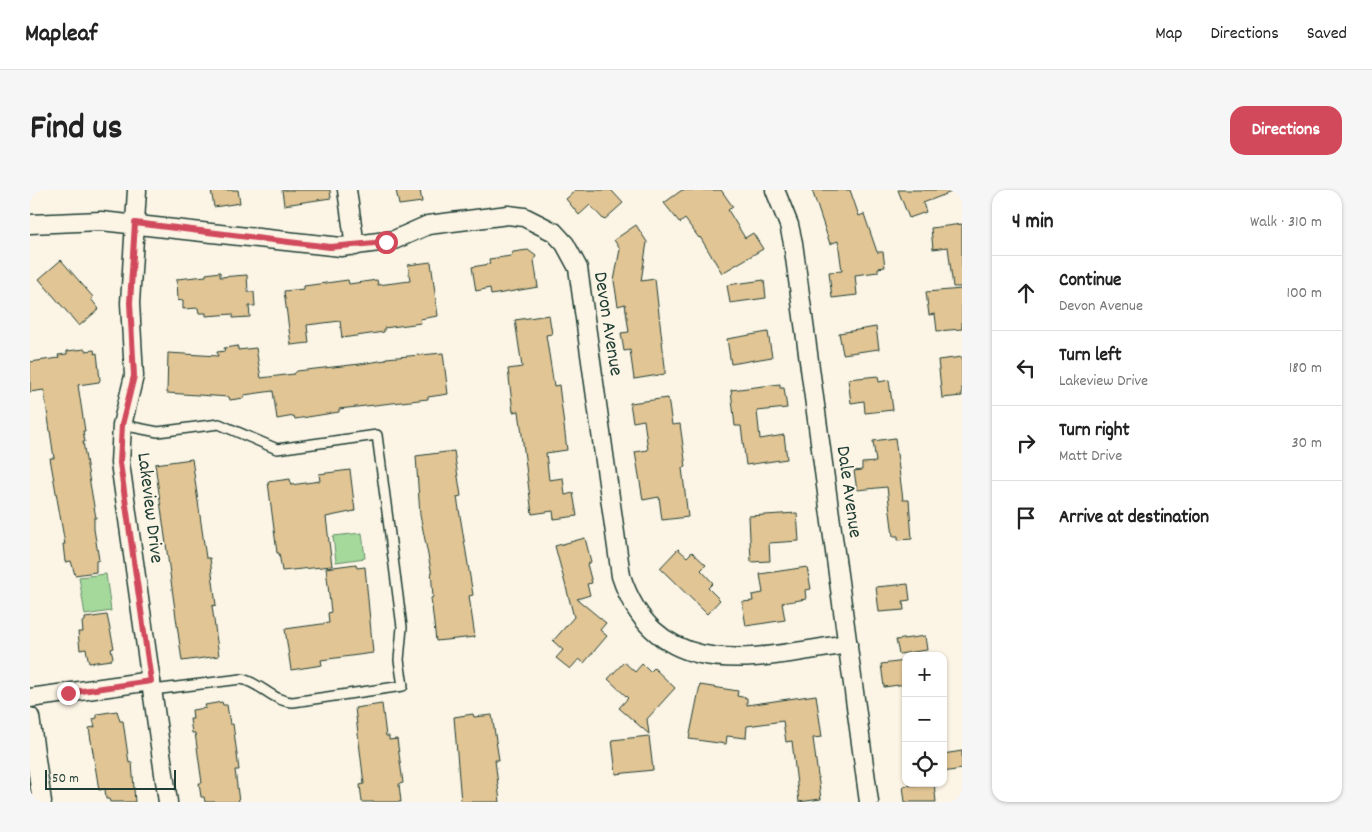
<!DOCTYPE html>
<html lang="en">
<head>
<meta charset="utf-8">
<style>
  body { margin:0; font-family:Dekko,sans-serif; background:#f6f6f6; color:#222 }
  .controls { position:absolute; right:15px; bottom:15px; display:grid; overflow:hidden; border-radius:10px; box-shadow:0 1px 4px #0004 }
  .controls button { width:45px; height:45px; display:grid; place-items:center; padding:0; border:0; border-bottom:1px solid #e0e0e0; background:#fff; color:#222; font:25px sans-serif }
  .scale { position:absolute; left:15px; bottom:12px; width:131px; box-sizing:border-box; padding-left:5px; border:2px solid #1f3d34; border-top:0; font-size:14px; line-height:18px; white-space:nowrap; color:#1f3d34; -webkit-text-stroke:4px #fcf5e5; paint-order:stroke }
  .stop { position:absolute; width:15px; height:15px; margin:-11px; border:4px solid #d1495b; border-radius:50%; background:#fff }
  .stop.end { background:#d1495b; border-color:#fff; box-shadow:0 1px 5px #0008 }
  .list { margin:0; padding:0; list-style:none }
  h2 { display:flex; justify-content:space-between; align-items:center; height:65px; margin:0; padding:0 20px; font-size:21px }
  h2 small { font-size:16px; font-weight:400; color:#767676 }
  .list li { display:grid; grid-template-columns:32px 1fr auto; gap:15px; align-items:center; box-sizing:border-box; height:75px; padding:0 20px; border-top:1px solid #e0e0e0 }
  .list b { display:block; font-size:19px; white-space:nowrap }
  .list p { margin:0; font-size:16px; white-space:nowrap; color:#767676 }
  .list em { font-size:16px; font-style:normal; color:#767676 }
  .icon { flex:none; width:28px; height:28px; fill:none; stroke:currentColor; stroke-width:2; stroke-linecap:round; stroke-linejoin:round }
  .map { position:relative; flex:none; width:932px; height:612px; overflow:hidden; border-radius:15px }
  header { display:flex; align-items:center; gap:30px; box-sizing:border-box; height:70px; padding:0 25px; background:#fff; border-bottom:1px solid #e0e0e0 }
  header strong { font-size:24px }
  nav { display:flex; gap:28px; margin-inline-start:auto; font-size:18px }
  .intro { display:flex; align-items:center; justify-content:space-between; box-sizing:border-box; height:120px; padding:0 30px }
  h1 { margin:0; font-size:35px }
  .button { padding:12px 22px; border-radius:15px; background:#d1495b; color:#fff; font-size:18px; font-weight:700 }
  main { display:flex; gap:30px; padding:0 30px }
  aside { flex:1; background:#fff; border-radius:15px; box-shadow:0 1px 4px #0004 }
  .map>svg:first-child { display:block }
</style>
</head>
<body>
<header>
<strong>Mapleaf</strong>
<nav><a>Map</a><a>Directions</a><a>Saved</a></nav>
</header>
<div class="intro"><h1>Find us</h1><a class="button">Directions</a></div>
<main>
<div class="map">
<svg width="932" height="612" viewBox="0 0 932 612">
  <rect width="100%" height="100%" fill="#fcf5e5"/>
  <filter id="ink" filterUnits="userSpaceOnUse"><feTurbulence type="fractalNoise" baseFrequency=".02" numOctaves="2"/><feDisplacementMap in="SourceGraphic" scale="10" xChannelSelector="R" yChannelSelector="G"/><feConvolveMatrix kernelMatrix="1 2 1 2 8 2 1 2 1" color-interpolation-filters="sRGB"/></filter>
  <g filter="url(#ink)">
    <g fill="#a5d99c" stroke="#628b68">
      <polygon points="332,343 335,368 306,372 303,346"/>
      <polygon points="76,384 81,421 55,425 49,387"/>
    </g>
    <g fill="#e1c595" stroke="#1f3d34">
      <polygon points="181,0 208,0 210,13 184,17"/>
      <polygon points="252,0 300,0 301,8 254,15"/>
      <polygon points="366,0 390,0 392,12 369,15"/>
      <polygon points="546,0 581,0 593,13 574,30 560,15 549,25 536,9"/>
      <polygon points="652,0 691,0 703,17 698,20 715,48 723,43 733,59 692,83 670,47 669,48 655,29 650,33 634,13"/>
      <polygon points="782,0 820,0 829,26 834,24 847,62 853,62 855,77 848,78 848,82 825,85 827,105 802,108 799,82 812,81 808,51 800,54"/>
      <polygon points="868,0 924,0 924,1 893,13 896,22 879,28"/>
      <polygon points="932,34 932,97 923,97 918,57 903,59 901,38"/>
      <polygon points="606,35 617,52 611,91 625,89 635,177 635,184 604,189 600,160 594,161 591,143 599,142 595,114 588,116 584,91 590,59 584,50"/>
      <polygon points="498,60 506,66 504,70 508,97 461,105 460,98 446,101 442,77 460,74 459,69 481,66 483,62"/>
      <polygon points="31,70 63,107 61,109 69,119 49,136 9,89"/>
      <polygon points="401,72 408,126 390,129 391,133 354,138 354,142 312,148 310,131 277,135 279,153 261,155 254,101 274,99 274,96 318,90 319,94 347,90 348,95 380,91 378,75"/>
      <polygon points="190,82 190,87 217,85 218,102 224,102 225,116 219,116 220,127 203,128 203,124 176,126 176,123 169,123 168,118 153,119 153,110 148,111 147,89 176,86 176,84"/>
      <polygon points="734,90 736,108 700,113 697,95"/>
      <polygon points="932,99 932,139 907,141 905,124 899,125 896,102"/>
      <polygon points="519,125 522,144 516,145 524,196 529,195 537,260 516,263 519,290 533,288 535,305 543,303 547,326 524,329 523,321 502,324 489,221 483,222 478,179 492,177 485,130"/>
      <polygon points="846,137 849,159 813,164 809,143"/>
      <polygon points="738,142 742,167 701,174 697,149"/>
      <polygon points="208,156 208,160 226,158 231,188 264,184 267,181 330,174 356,170 356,168 413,163 418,204 398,207 398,209 309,219 309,222 265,229 264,226 247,229 243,201 214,205 214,208 200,210 199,207 137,203 138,163 188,166 187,162 195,161 194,158"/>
      <polygon points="55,159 56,161 64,160 65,164 67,163 70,190 69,192 48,195 55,241 53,241 55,252 53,252 66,328 64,328 64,339 69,370 66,371 66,382 45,385 41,371 35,372 33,354 35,354 20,268 24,268 14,200 0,202 0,172 29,168 28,165 37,164 37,161"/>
      <polygon points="932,167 932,206 912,208 908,170"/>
      <polygon points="848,186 849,192 859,190 863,220 835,223 834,211 821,213 818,189"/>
      <polygon points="750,194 750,198 754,198 757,218 727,221 730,249 754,245 757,269 716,275 711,236 705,236 701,200"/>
      <polygon points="638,208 642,235 650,234 656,277 652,278 658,327 632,330 629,307 613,310 605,262 618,260 614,230 603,232 600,213"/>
      <polygon points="865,248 873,310 879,310 882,349 868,350 868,346 863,346 857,297 827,300 824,281 832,280 832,273 846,272 843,251"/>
      <polygon points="424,261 431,306 427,307 443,405 439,406 445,447 406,451 401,408 403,407 401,380 390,325 386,266"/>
      <polygon points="162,269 176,368 180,368 186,415 182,416 189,466 152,471 125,274"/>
      <polygon points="320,280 325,321 296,327 302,376 252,381 249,363 247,363 238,292 260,289 261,295 290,291 289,284"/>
      <polygon points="767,323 769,351 739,353 740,371 721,372 719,326"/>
      <polygon points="555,348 561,372 557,374 562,393 557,394 560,405 547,409 576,433 570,440 577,446 554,473 549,469 540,479 526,468 533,460 523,451 544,427 525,356"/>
      <polygon points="648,359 657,367 662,362 676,375 671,380 683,393 678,398 690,410 677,424 630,378"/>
      <polygon points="326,374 327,378 335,377 343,463 291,470 292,475 261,480 255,439 299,433 298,423 301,422 296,378"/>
      <polygon points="777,377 781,399 775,400 776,409 752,413 755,430 716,436 712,412 723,411 722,405 733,403 730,384"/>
      <polygon points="878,394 880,410 873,411 874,420 849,422 846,397"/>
      <polygon points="77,425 84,458 81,459 83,467 81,470 59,473 56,459 50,460 48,442 53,442 52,432 55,431 55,428"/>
      <polygon points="895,446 897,460 869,464 866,450"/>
      <polygon points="876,471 876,494 854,497 851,474"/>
      <polygon points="594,472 605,482 612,474 620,482 624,478 645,498 617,529 619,544 589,518 598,508 578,489"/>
      <polygon points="670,495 708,501 707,506 717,508 717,515 786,505 792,547 783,548 791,609 769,612 762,551 756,552 753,531 717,536 716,548 697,546 696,554 659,549"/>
      <polygon points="192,512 193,515 197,515 200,534 203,534 209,580 205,580 209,612 175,612 174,607 171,607 169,593 172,593 165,543 162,543 160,529 163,529 162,520 176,518 175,515"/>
      <polygon points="352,514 356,546 359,546 359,550 367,549 373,593 369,594 371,612 332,612 330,595 334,594 325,518"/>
      <polygon points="87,521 90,531 93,531 99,573 102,572 105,612 80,612 79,609 76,609 75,599 69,600 59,538 65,537 63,529 67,528 67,524"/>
      <polygon points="443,524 444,527 462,525 469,570 465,570 470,612 431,612 424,527"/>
      <polygon points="619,546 623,580 586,584 582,550"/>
      <polygon points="932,561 932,579 913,582 913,564"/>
      <polygon points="904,593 906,612 875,612 873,596"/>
    </g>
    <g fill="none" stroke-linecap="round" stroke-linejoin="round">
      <g stroke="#1f3d34" stroke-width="12">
        <path id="lane" d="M92,235L128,242L189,234L247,259L347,245L372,437L369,470L373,496L263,512C243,512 230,492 211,489L123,500"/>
      </g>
      <g stroke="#1f3d34" stroke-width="21">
        <g id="street">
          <polyline points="107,0 100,113 104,186 92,235 90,273 138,612"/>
          <polyline points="317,0 325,56"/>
          <polyline points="745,0 759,35 763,53 839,612"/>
          <path d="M0,34L71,31L311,57L364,50L398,35L478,25L494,27L524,42L535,54L548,78L591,386C628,498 730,466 818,454"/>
          <polyline points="0,508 121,491"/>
          <polyline points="0,527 12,612"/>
        </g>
      </g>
      <use href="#lane" stroke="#fcf5e5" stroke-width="9"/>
      <use href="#street" stroke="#fcf5e5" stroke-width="18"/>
    </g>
  </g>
  <g fill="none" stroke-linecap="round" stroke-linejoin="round" filter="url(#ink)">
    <polyline stroke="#d1495b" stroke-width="6" points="38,503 121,491 90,273 92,235 104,186 100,113 105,33 300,57 356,52"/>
  </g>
  <g text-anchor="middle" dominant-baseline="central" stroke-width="4" stroke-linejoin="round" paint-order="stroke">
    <g font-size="20" fill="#1f3d34" stroke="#fcf5e5">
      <text transform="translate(577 134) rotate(81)">Devon Avenue</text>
      <text transform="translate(818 302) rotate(82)">Dale Avenue</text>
      <text transform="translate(119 318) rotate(83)">Lakeview Drive</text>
    </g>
  </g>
</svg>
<div class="controls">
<button>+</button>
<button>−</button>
<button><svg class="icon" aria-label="locate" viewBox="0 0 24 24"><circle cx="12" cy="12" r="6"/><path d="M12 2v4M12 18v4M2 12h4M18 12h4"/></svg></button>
</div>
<div class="scale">50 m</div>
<div class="stop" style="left:356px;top:52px"></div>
<div class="stop end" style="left:38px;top:503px"></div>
</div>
<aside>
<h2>4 min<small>Walk · 310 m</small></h2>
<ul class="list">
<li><svg class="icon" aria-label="ahead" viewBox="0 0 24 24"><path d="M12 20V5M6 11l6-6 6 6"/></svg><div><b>Continue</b><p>Devon Avenue</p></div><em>100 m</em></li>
<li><svg class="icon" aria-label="left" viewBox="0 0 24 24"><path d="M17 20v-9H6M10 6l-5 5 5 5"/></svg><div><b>Turn left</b><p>Lakeview Drive</p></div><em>180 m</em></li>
<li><svg class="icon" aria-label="right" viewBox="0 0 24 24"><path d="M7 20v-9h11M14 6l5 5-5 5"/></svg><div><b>Turn right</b><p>Matt Drive</p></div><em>30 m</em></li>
<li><svg class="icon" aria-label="arrive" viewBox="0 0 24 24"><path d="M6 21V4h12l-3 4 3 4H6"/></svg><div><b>Arrive at destination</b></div></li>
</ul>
</aside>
</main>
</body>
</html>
